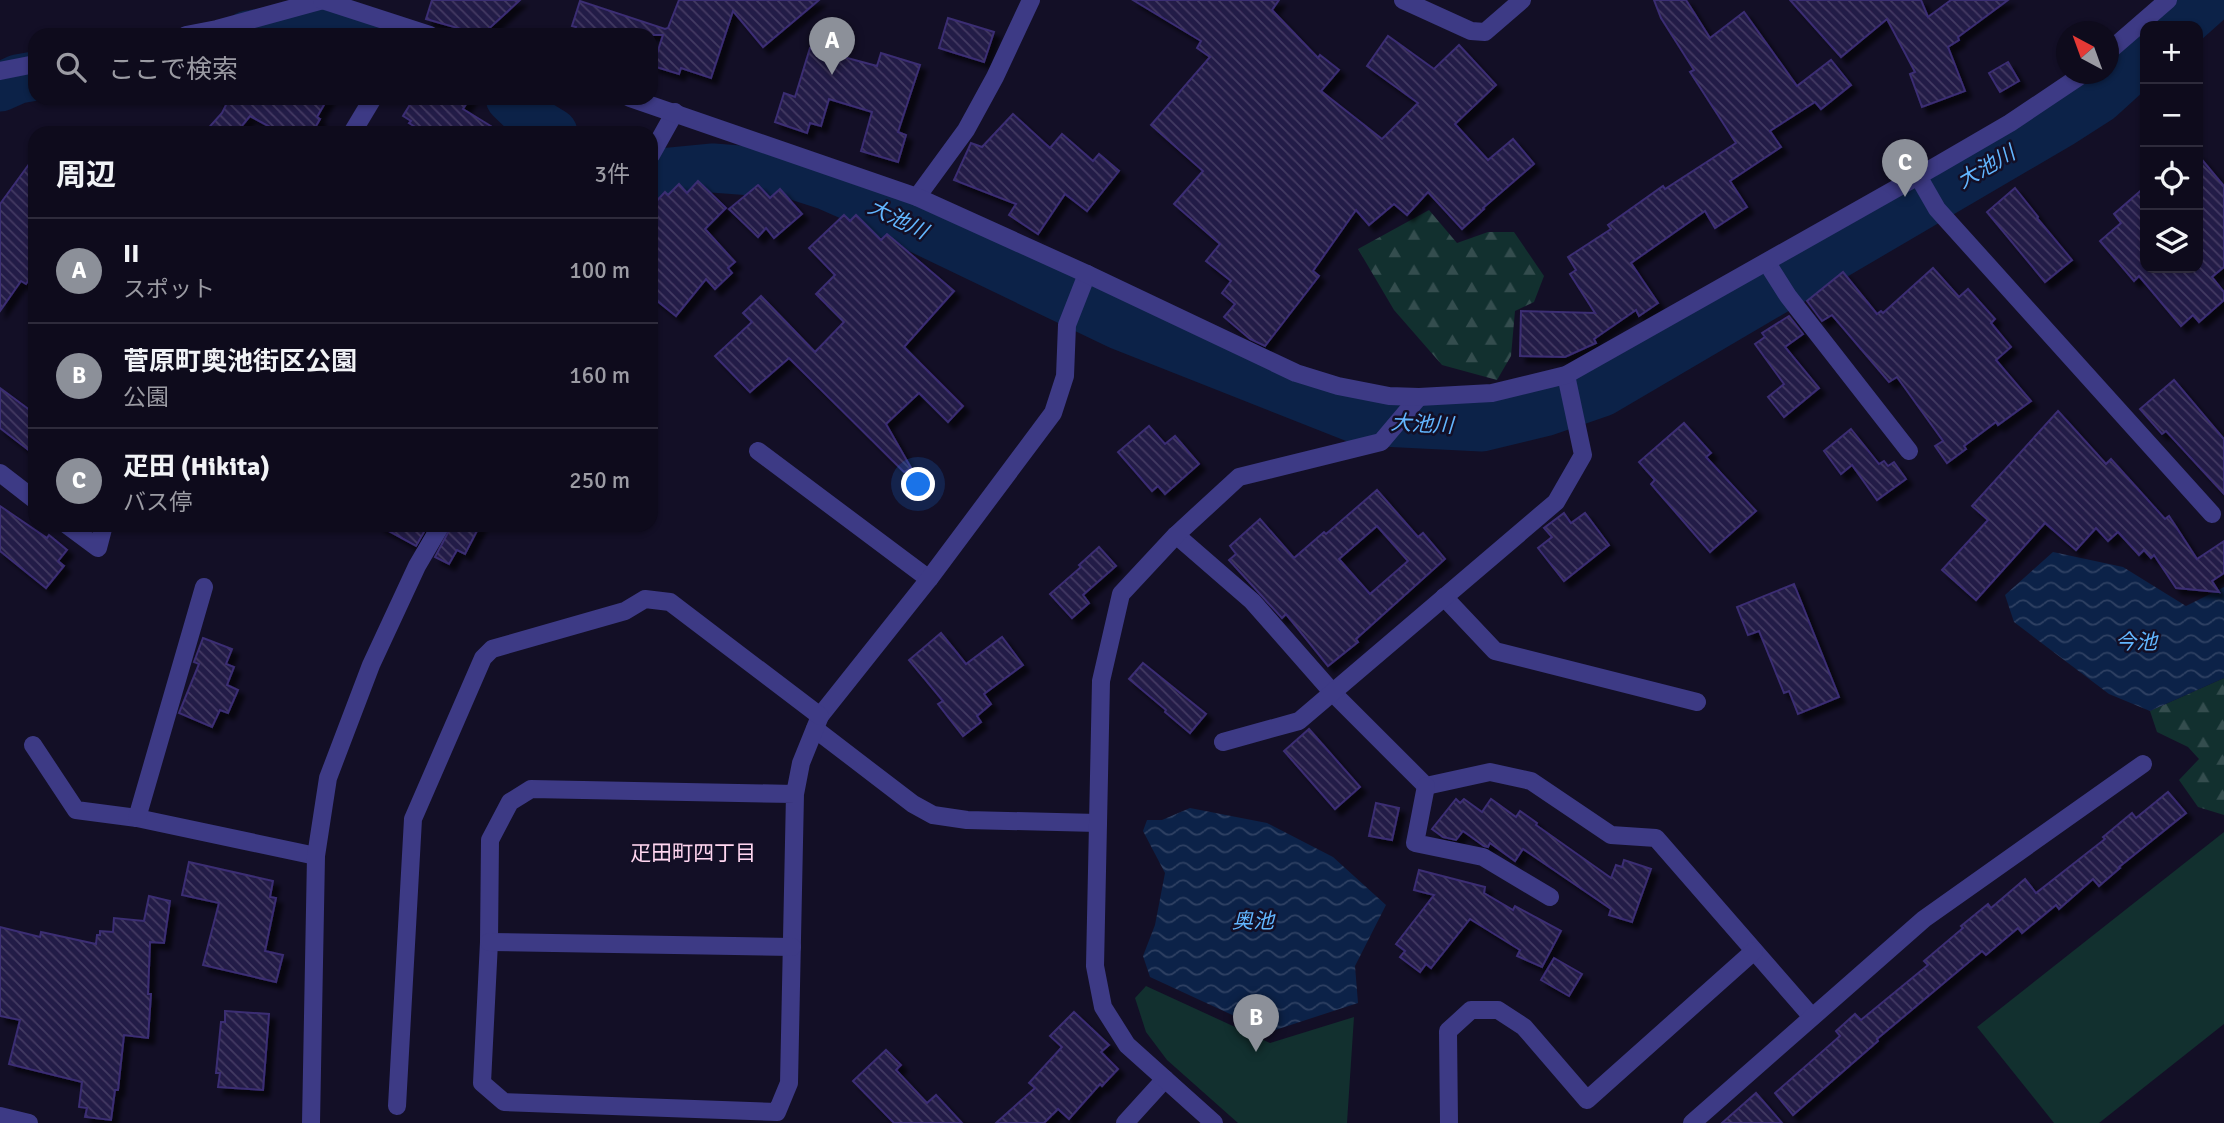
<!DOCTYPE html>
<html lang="ja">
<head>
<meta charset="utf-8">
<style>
  body { margin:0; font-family:Signika,"Noto Sans JP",sans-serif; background:#171425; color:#f1f3f6 }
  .controls { position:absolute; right:21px; top:21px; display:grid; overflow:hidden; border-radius:14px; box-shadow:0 2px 5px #0004 }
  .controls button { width:63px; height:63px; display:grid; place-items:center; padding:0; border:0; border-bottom:2px solid #2e2b3b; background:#0e0b1c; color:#f1f3f6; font:35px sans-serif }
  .compass { position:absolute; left:2056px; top:21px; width:63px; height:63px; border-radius:50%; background:#0e0b1c; box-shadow:0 2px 5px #0004; rotate:319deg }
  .you { position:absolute; left:919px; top:485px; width:24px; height:24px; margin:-18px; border:5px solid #fff; border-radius:50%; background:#1a73e8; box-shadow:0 0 0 10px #1a73e833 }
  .badge { display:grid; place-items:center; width:46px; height:46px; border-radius:50%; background:#8c9099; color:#fff; font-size:23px; font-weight:700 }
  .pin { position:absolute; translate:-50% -58px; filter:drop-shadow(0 2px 4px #0008) }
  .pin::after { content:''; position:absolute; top:37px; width:24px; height:21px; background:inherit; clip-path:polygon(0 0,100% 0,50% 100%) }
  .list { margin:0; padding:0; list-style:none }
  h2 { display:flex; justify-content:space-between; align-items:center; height:91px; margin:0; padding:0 28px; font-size:30px }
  h2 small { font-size:23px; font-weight:400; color:#9b9ba3 }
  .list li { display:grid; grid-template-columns:46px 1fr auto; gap:21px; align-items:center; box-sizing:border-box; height:105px; padding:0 28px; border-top:2px solid #2e2b3b }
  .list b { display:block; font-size:26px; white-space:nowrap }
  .list p { margin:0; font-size:23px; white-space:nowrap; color:#9b9ba3 }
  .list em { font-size:23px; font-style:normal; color:#9b9ba3 }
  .icon { flex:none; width:38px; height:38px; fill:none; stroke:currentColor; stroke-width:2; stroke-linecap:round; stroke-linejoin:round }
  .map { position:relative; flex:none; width:2224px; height:1123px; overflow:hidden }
  .search { position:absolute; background:#0e0b1c; box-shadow:0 2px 5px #0004; left:28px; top:28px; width:630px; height:77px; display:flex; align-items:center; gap:18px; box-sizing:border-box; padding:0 24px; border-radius:21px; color:#9b9ba3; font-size:26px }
  .panel { position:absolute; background:#0e0b1c; box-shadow:0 2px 5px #0004; left:28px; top:126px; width:630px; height:406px; border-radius:21px }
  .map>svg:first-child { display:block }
</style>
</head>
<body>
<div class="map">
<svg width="2224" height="1123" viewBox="0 0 2224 1123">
  <defs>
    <pattern id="forest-firs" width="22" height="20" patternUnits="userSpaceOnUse" patternTransform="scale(1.75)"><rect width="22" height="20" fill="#12302f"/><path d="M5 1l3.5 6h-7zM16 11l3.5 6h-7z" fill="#344d4e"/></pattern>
    <pattern id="water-waves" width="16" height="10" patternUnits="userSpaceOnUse" patternTransform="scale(1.75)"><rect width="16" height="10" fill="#0c2248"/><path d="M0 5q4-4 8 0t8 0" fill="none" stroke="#2f4163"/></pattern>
    <pattern id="building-back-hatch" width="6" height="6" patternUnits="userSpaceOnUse" patternTransform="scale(1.75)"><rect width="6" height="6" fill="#241b47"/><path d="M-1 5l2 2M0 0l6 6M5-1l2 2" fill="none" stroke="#433b63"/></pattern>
    <filter id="shadow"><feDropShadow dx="6" dy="6" stdDeviation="2" flood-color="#0009"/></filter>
  </defs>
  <rect width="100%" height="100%" fill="#130f26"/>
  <g fill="#12302f">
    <polygon points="2224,832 2224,1024 2099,1123 2054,1123 1977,1027"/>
    <polygon points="1146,986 1270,1043 1354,1017 1347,1123 1238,1123 1167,1060 1146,1032 1135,998"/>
  </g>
  <g fill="url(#forest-firs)">
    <polygon points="1429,210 1457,243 1488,232 1514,232 1544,276 1534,302 1515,311 1511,356 1497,380 1442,365 1394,310 1358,249"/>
    <polygon points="2224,678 2224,815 2198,807 2179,780 2199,759 2188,747 2157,732 2150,711"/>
  </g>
  <g fill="url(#water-waves)">
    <polygon points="2053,552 2123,567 2186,606 2224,587 2224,678 2150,711 2109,694 2014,622 2005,595"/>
    <polygon points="1190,808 1267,823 1333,857 1386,905 1355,966 1358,1003 1269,1032 1150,977 1143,956 1155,925 1165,873 1143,831 1147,820 1162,820"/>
  </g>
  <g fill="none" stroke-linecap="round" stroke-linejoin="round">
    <g stroke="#0c2248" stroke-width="49">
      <polyline points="2180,26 2209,0"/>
      <path d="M248,35C292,28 319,22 363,35"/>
      <polyline points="0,87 18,79 35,76"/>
      <polyline points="510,98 535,122 553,133"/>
      <polyline points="651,174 713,168 791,174 828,186 853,197 1119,325 1362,421 1482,427 1544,412 1602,392 2061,123 2100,98 2145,57"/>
    </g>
  </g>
  <g fill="url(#building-back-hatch)" stroke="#3b2d73" stroke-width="2" fill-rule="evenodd" filter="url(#shadow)">
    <polygon points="432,0 520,0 482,35 426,19"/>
    <polygon points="679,0 819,0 763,47 733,11 711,78 681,68 679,74 653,66 663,35 573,35 576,27 572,26 580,1 665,29 668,28"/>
    <polygon points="1133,0 1279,0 1272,10 1318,58 1320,55 1339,70 1321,91 1382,139 1418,103 1367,66 1388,36 1434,69 1459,45 1496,85 1455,124 1488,160 1513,139 1534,164 1483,208 1484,209 1462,229 1428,192 1407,215 1394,204 1369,225 1356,210 1313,271 1319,276 1265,346 1250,339 1224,317 1235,304 1222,293 1231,281 1206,261 1220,244 1174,204 1203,171 1151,125 1210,57 1197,48 1201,41"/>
    <polygon points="1654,0 1686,0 1710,38 1744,12 1797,86 1831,60 1851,85 1821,109 1815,102 1770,131 1781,147 1730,181 1747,207 1715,228 1705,211 1631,263 1658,303 1639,316 1636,310 1594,339 1596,343 1565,357 1520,356 1521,311 1595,313 1570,274 1576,270 1568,257 1611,229 1608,225 1663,186 1665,189 1736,143 1690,72 1694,70 1661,18"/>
    <polygon points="1790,0 1921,0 1928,17 1951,0 2008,0 1958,37 1959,40 1948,47 1965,91 1922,107 1910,74 1915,72 1887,19 1841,57"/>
    <polygon points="948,18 994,32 984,62 939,48"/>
    <polygon points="810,48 877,66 881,53 920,65 898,132 906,135 898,162 861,151 872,112 829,99 821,126 810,123 807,133 775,122 784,93 795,97"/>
    <polygon points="2008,62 2019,81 2000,92 1989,73"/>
    <polygon points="217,98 328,98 317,117 320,119 312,133 281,133 250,116 236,133 204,133 222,113 227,103"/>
    <polygon points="414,98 470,98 463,109 502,133 425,133 409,123 411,121 403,116"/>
    <polygon points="1013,114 1050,148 1062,134 1093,161 1099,154 1119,171 1087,211 1065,194 1038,234 1009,215 1016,204 954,180 971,143 982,147"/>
    <polygon points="2198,155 2224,186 2224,267 2212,277 2224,292 2224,300 2199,322 2193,315 2181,326 2139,276 2134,281 2100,241 2121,223 2114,214 2145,187 2145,268 2198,268"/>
    <polygon points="35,156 35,271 26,284 21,281 0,311 0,204"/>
    <polygon points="698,181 726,208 705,229 735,262 728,268 732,273 715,289 706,279 676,316 651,296 651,207 665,192 668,195 679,184 687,193"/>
    <polygon points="758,185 770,198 780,189 802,214 774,238 766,228 758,237 729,209"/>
    <polygon points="2015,188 2038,217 2037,218 2072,260 2045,282 1987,212"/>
    <polygon points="844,215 850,221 856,215 881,240 887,234 954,291 904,347 963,406 948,422 919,393 886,424 911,468 904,472 789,358 750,392 715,356 752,322 743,313 761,296 815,352 844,322 816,294 835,275 809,248"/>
    <polygon points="1933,268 1959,297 1968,289 1995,319 1991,323 2011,347 1996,360 2031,401 1998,425 1996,422 1964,446 1966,449 1947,463 1935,446 1943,441 1897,377 1889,382 1832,315 1822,321 1807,301 1843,272 1877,314 1881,311 1883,313"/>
    <polygon points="1789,316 1803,334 1785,347 1819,388 1784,417 1768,397 1784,384 1755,344 1765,337 1762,333"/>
    <polygon points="2174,380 2224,439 2224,494 2166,431 2162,434 2140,409"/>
    <polygon points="0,388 35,414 35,455 0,428"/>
    <polygon points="2058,411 2106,464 2111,459 2165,519 2169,516 2197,559 2224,541 2224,573 2212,581 2219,592 2176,588 2154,555 2151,558 2144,550 2139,555 2118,532 2108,541 2096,528 2076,550 2045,523 1976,600 1942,570 1988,520 1972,506"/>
    <polygon points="1684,423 1711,453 1706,457 1756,511 1710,552 1651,484 1655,480 1639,462"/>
    <polygon points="1149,426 1165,444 1175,436 1199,464 1165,494 1158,486 1152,491 1118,452"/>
    <polygon points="1851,429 1879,464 1884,461 1888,466 1894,462 1906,479 1877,500 1852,465 1841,474 1824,451"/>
    <path d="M1377,490L1418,537L1423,533L1445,559L1356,639L1358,642L1328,666L1286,614L1282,618L1229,560L1236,554L1230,546L1260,519L1294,558L1324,532L1326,534ZM1377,526L1408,561L1370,594L1339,559Z"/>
    <polygon points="0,506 47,538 49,535 67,550 58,561 64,566 46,588 0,551"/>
    <polygon points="1564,513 1571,523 1585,513 1609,545 1564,581 1538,548 1552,537 1544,528"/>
    <polygon points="378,525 428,525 416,546"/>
    <polygon points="452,525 480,525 465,554 457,550 449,564 435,557"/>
    <polygon points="1099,547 1116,566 1083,595 1089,603 1072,618 1050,594 1081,567 1079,565"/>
    <polygon points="1794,584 1839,697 1798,714 1789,691 1784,693 1759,631 1748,635 1737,607"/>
    <polygon points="941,633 966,664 1002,637 1023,665 984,694 991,704 977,716 981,722 963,736 938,704 943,701 909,660"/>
    <polygon points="203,638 232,649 226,664 234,667 227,685 238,690 228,713 220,710 212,727 179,713 199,664 194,662"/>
    <polygon points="1143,663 1206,714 1190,733 1165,712 1166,710 1129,679"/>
    <polygon points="1309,729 1360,787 1335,809 1284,751"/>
    <polygon points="2168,792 2186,813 2119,867 2120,868 2099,886 2093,879 2059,909 2056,905 2022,933 2018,928 1986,955 1982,951 1877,1039 1878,1041 1793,1115 1775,1093 1840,1036 1836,1031 1855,1014 1861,1020 1928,965 1924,961 1963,928 1961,926 1988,904 1991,908 2025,879 2036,893 2105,839 2103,837 2132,813 2136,818"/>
    <polygon points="1456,799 1460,803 1464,799 1482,812 1491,799 1516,817 1520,811 1537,823 1536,825 1611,878 1616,865 1622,867 1624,860 1651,869 1632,922 1609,915 1611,909 1523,849 1515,861 1490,843 1488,847 1484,846 1463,831 1456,840 1443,837 1432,829"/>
    <polygon points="1376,803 1399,808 1392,840 1369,836"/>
    <polygon points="189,862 273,881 270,897 276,898 265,951 283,955 276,982 203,965 219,903 182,895"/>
    <polygon points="1419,870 1485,887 1484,893 1513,910 1515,906 1561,931 1542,967 1517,956 1520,950 1470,919 1431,968 1426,964 1420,972 1400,957 1405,951 1396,944 1434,895 1414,890"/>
    <polygon points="149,896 170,901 164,943 150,942 148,994 151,994 148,1038 124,1035 118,1090 115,1090 111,1120 85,1117 87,1108 79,1107 82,1082 9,1064 20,1020 0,1016 0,927 40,937 41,932 96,944 97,935 100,935 100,931 113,932 114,918 144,921"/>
    <polygon points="1554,958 1582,974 1569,996 1541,980"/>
    <polygon points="225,1011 269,1014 263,1090 218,1087 220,1073 216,1073 221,1022 225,1022"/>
    <polygon points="1074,1012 1109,1045 1101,1052 1118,1069 1102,1086 1100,1084 1069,1119 1058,1109 1044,1123 996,1123 1035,1088 1029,1083 1062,1047 1050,1036"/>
    <polygon points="886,1050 901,1065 896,1070 927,1103 936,1095 962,1123 894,1123 853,1081"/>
    <polygon points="1756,1093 1782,1123 1722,1123"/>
  </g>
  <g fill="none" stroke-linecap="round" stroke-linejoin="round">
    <g stroke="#3d3a85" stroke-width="18">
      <polyline points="1403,0 1471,31 1485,32 1522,0"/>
      <polyline points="186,35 217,29 323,0"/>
      <polyline points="0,71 35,64"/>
      <polyline points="352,133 373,98"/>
      <polyline points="651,155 675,112"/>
      <polyline points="1918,176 1937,209 2212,514"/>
      <polyline points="917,197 966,130 995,77 1031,0"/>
      <polyline points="1767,263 1788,296 1909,451"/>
      <polyline points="758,451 929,579"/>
      <polyline points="0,473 35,500"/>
      <polyline points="67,525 98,548 104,525"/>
      <polyline points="1176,535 1252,601 1333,693 1426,786 1490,772 1531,781 1611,835 1656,838 1812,1017"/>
      <polyline points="1444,597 1495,651 1697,702"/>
      <polyline points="815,729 913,804 933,815 967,820 1098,823"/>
      <polyline points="1223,742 1299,721 1556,502 1583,455 1566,375"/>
      <polyline points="33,745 76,810 137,818 316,856"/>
      <polyline points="1426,786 1415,843 1483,857 1550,897"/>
      <polyline points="795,794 531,789 510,802 490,840 489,942 482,1083 504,1102 777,1112 789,1083 795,794 801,763 820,716 929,579 1053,413 1065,376 1067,325 1087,274"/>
      <polyline points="137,818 204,587"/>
      <polyline points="489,942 792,947"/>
      <polyline points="397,1106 413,819 483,658 492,649 625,611 645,599 670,602 820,716"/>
      <polyline points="0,1116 29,1123"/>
      <polyline points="311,1123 316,856 328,778 371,665 417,566 441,525"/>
      <polyline points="1125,1123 1165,1079"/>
      <polyline points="1214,1123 1127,1045 1103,1007 1095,966 1101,681 1121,594 1176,535 1239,477 1381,442 1419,397"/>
      <polyline points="1449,1123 1448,1031 1471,1010 1498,1010 1524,1027 1587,1100 1754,951"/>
      <polyline points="1692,1123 1924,919 2143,764"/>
    </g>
    <g stroke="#3d3a85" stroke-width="18">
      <polyline points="322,0 430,35"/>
      <polyline points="2108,52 2168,0"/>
      <polyline points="630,98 917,197 1087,274 1296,373 1338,386 1389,396 1419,397 1492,393 1566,375 1936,166 2010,123 2083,74"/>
    </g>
  </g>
  <g text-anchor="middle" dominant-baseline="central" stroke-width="5" stroke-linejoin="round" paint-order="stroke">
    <g font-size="21" font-style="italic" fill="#62b6ff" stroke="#130f26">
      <text transform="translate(1986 167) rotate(-30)">大池川</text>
      <text transform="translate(898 219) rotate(26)">大池川</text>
      <text transform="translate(1422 424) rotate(3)">大池川</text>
      <text x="2136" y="642">今池</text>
      <text x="1253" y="921">奥池</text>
    </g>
    <g font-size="21" fill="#ffd6f0" stroke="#130f26">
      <text x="693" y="853">疋田町四丁目</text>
    </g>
  </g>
</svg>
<div class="controls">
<button>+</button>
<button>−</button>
<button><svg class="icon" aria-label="locate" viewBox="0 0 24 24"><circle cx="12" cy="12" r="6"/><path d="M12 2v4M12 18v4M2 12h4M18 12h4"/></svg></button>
<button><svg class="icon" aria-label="layers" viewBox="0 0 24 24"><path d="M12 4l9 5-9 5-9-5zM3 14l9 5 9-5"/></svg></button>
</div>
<svg class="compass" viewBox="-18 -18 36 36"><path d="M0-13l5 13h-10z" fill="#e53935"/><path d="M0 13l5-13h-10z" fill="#9b9ba3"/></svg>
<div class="you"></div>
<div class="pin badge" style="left:832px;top:75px">A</div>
<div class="pin badge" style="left:1256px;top:1052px">B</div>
<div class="pin badge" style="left:1905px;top:197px">C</div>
<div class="search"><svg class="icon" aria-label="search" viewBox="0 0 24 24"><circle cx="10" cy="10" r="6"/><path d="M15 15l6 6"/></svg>ここで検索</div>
<section class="panel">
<h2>周辺<small>3件</small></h2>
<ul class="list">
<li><span class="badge">A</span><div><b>II</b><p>スポット</p></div><em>100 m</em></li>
<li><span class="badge">B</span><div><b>菅原町奥池街区公園</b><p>公園</p></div><em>160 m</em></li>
<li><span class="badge">C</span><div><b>疋田 (Hikita)</b><p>バス停</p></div><em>250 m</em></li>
</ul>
</section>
</div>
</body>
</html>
